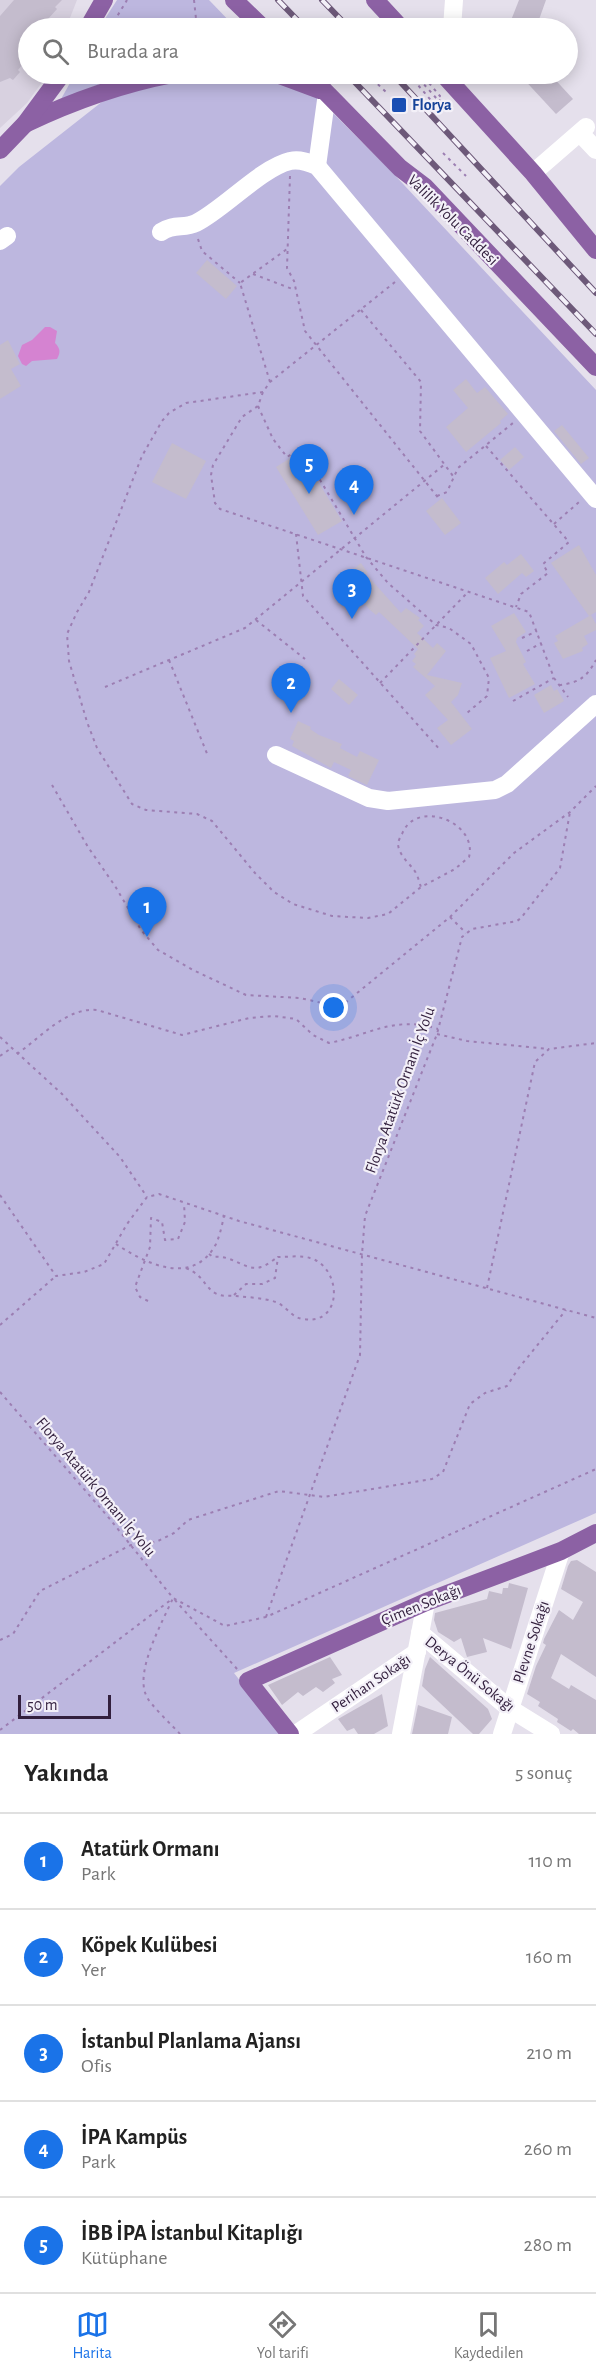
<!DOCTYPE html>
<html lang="tr">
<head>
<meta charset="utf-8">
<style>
  body { margin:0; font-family:"Alegreya Sans",sans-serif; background:#f6f6f6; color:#222 }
  .scale { position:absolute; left:18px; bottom:15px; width:93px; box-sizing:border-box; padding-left:6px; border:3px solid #321f3d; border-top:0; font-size:16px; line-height:21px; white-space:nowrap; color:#321f3d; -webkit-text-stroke:4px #f3f0f8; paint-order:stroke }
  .you { position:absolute; left:334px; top:1008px; width:21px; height:21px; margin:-15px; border:4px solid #fff; border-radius:50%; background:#1a73e8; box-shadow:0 0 0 9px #1a73e833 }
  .badge { display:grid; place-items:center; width:39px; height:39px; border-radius:50%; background:#1a73e8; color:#fff; font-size:20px; font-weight:700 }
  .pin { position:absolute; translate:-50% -50px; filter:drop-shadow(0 2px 3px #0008) }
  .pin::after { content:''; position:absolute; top:32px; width:21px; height:18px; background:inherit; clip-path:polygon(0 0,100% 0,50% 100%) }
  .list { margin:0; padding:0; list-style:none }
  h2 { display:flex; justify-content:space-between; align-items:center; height:78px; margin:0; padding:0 24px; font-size:26px }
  h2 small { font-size:20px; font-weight:400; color:#767676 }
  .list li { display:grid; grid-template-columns:39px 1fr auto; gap:18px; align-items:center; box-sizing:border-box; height:96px; padding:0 24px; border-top:2px solid #e0e0e0 }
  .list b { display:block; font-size:22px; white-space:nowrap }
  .list p { margin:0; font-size:20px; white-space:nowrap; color:#767676 }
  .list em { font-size:20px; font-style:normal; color:#767676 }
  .icon { flex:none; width:33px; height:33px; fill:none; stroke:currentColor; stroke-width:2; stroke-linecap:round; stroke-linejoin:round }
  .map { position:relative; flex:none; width:596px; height:1734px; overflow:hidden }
  .search { position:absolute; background:#fff; box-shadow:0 3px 15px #0003; left:18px; right:18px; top:18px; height:66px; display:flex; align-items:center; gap:15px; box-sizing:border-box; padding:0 21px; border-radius:33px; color:#767676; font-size:22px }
  .sheet { height:558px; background:#fff }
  nav { display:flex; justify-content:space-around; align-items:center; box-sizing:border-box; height:84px; border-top:2px solid #e0e0e0; background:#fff; font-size:16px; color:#767676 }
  nav a { display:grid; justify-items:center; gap:3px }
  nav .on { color:#1a73e8 }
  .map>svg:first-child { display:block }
</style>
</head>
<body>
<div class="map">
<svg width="596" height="1734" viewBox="0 0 596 1734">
  <rect width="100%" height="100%" fill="#e5e0ec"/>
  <polygon fill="#d8d1e0" points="0,0 77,0 66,28 28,28 28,74 48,74 27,103 0,128"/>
  <g fill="#bdb7df">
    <polygon points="117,0 209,0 236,28 99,28"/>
    <polygon points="75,74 127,74 61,99"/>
    <polygon points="201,74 256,74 317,97 390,170 596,390 596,1513 234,1673 282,1734 0,1734 0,186 19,167 103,101 144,86"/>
  </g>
  <path fill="#d583d1" d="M45,327H50L57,331L55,343C60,348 61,352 57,359L32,361L26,366L22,364L18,356L22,345L32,340Z"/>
  <g fill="#c4bccd">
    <polygon points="14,0 62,0 55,7 57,9 48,19 51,22 44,28 28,28 28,51 23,57 26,60 18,70 20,72 13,80 10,78 0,82 0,16"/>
    <polygon points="519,0 546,0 536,28 508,28"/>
    <polygon points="519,74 550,74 573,99 556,114"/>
    <polygon points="207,260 237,286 226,299 196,273"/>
    <polygon points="8,340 20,364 11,369 21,386 0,399 0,345"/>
    <polygon points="466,379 477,393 485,387 508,414 500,421 501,423 466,452 446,427 468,408 453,390"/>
    <polygon points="562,425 589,458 581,464 554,431"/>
    <polygon points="172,443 206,461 186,499 152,482"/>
    <polygon points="515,447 524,457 509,470 500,460"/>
    <polygon points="300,452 342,521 318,535 276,467"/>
    <polygon points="442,498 461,523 445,535 426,511"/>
    <polygon points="579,545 596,575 596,612 589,616 551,563"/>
    <polygon points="521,554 534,571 526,577 522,573 498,594 485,578 504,562 507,565"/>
    <polygon points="361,563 368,573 366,574 401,613 406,608 420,618 418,620 424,626 417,633 433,648 437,643 446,651 427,675 462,683 458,695 451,702 472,729 451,745 437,728 448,720 425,695 435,686 413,667 416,664 412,661 416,656 414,654 418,649 379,612 376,615 370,610 342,578"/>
    <polygon points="514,613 526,632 517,638 516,642 526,662 523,664 535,684 509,698 490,658 506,651 491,626"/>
    <polygon points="591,615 596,624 596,630 584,636 588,644 582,648 583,651 563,659 554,643 558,641 555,636"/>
    <polygon points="339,679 358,695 349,705 331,689"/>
    <polygon points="551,685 554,691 557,689 564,701 544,713 534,695"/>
    <polygon points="298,721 311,727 310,729 319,735 342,744 340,748 357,757 360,751 379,760 367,785 348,776 351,770 334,762 331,768 292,746 294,741 290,739"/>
    <polygon points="577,1560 596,1572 596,1677 561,1654 551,1678 569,1689 571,1685 596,1700 596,1734 579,1734 573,1729 571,1731 557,1722 558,1719 538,1706 540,1702 527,1694 536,1666 546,1645 543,1643 544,1639 559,1610 573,1620 583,1602 561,1589 568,1566 571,1561"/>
    <polygon points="509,1583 528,1588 511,1649 483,1638 487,1652 467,1657 461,1638 454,1642 438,1632 434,1620 435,1613 487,1599 489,1591 502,1594 503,1588 508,1588"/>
    <polygon points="330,1657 342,1675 332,1679 335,1683 323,1692 316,1687 303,1696 298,1692 282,1705 268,1685"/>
    <polygon points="430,1657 488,1709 492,1719 479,1734 473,1734 422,1686 425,1669"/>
    <polygon points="382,1694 388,1726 374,1734 358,1734 354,1728 347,1731 338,1719"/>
    <polygon points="418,1705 452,1717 448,1734 412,1734"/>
  </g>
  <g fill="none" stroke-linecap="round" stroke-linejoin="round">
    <g stroke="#9c7eb2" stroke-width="2" stroke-dasharray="3 4.5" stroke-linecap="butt">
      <polyline points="194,0 197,28"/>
      <polyline points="110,28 127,0"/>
      <polyline points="367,74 387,93"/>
      <polyline points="429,76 427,74 424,77 440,96 437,99 421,81 417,84 435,105 443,97"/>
      <polyline points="81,77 83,74"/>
      <polyline points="443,153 466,176"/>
      <polyline points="290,176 287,268 294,281 305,331 440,500"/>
      <polyline points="198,239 202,251 240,283"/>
      <polyline points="253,274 295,290"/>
      <polyline points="395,282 270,382 263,392 258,406 242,417 213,465 211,475 215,503 220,509 529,612 554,678 568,697"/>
      <polyline points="361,310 421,382 420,431 453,476"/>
      <polyline points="270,382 240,283 287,249"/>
      <path d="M263,392L186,403L169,413L162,421L142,456L89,592L77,612L67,634L69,661L87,722L97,748L132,804L146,810L197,814L212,821L255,873L274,892L293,904L332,916L368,918L388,914L421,887L455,869L469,857C478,822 416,798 402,834C401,835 398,842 398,843C398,854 408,862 414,870C418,875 419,882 421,887"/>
      <polyline points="258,406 273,439 287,457 301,448 366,557 388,583 436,625 449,628 471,644 489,678 487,696 467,713"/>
      <polyline points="486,446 569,542 543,564 548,573 521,594 516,607"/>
      <polyline points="437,496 447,492 458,468 513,423"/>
      <polyline points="554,524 579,502"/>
      <polyline points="296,534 303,596 441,751"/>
      <polyline points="256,620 305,659"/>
      <polyline points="522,638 537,631"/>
      <polyline points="527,651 541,643"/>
      <polyline points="169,660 208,756"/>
      <polyline points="380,683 468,592"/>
      <path d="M559,685C579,683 587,677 596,660"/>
      <polyline points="105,687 245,628 445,464"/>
      <polyline points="513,701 554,678"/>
      <polyline points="52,785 88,847 115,886 141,930 158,950 193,970 246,995 300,998 340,1007 450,917 514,853 570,812 596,786"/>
      <polyline points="450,917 466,933"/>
      <polyline points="437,1034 467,1041 549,1049"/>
      <polyline points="0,1037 62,1094 120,1157 147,1197"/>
      <path d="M17,1054C41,1037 67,1007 97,1010L182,1035L249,1018L274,1016L296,1019L313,1035L329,1043C370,1035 394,1015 438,1029"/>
      <polyline points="0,1056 10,1049"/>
      <polyline points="0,1195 56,1276 84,1272 104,1264 127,1224 147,1197 159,1194 239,1221 596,1318"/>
      <path d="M116,1244C146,1264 193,1287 216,1244C220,1235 222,1225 224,1216"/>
      <path d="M209,1254L213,1257C232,1254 246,1272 261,1267C266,1266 273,1260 278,1257"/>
      <path d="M186,1268C205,1276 205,1289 217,1294C223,1297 229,1295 235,1296C248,1297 263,1298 276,1302C286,1306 292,1318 303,1319C344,1326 342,1267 310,1258C301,1255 288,1257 278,1257L275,1278L262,1284H246L233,1296"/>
      <polyline points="487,1288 535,1062 549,1049 596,1043"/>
      <polyline points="148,1301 140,1297 135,1287 150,1247 151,1218 162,1222 165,1240 178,1239 185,1222 184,1203"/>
      <polyline points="0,1325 56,1276"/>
      <polyline points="0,1392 109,1518 173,1598 225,1626 266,1617 596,1469"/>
      <polyline points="266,1617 360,1355 362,1254 365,1216 437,1034 462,937 472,929 517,921 521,918 560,868 570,812"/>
      <polyline points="0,1640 13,1634 40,1591 131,1545 156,1542 174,1533 188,1520 279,1491 324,1497 432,1479 443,1472 470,1404 485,1393 507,1386 518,1369 566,1310"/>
      <polyline points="0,1730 172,1599"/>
      <path d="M180,1734C173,1726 149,1704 146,1695C135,1670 163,1621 173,1598L238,1670"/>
    </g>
    <g stroke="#fff" stroke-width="18">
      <polyline points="452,28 454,0"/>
      <polyline points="580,133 596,150"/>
      <polyline points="317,166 327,93"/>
      <polyline points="533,173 586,127"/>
      <path d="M161,232C174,223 184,229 196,223C224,209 261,168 290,161C300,159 308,162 317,166L596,499"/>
      <polyline points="0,241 7,236"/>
      <polyline points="276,755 369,798 388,801 495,790 507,784 596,704"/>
      <polyline points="420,1633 509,1708 551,1734"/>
      <polyline points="296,1734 417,1652"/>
      <polyline points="401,1734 426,1602"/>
      <polyline points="502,1734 561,1551"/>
    </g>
    <g stroke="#8c61a4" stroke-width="18">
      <polyline points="234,0 263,28"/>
      <polyline points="375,0 401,28"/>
      <polyline points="88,28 104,0"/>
      <polyline points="277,74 320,90"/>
      <polyline points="308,74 400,168 425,187 596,367"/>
      <polyline points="443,74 533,173 596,250"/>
      <path d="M25,124C73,101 121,84 173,74"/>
      <polyline points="0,150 25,124 62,74"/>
      <polyline points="290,1734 248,1681 426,1602 561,1551 596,1533"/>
    </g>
    <g stroke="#6d5979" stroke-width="6">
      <g id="rail">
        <polyline points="278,0 305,28"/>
        <polyline points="322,0 349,28"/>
        <polyline points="347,74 596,334"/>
        <polyline points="393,74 596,293"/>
      </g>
    </g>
    <use href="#rail" stroke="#f3f0f8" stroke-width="4" stroke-dasharray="11" stroke-linecap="butt"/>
  </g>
  <rect fill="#1a4fb4" stroke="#f3f0f8" stroke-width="2" x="391" y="97" width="16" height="16" rx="3"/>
  <g text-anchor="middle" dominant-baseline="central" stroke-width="4.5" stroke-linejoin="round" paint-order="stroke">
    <g font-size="16" font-weight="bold" fill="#164399" stroke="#f3f0f8" text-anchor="start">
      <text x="412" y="105">Florya</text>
    </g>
    <g font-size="16" fill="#321f3d" stroke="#f3f0f8">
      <text transform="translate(453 220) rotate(45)">Valilik Yolu Caddesi</text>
      <text transform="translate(400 1090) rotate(-70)">Florya Atatürk Ornanı İç Yolu</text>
      <text transform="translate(96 1487) rotate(50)">Florya Atatürk Ornanı İç Yolu</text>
      <text transform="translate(421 1605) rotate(-22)">Çimen Sokağı</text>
      <text transform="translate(531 1642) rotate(-72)">Plevne Sokağı</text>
      <text transform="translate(470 1674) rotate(39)">Derya Önü Sokağı</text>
      <text transform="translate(371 1683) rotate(-34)">Perihan Sokağı</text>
    </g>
  </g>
</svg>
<div class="scale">50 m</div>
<div class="you"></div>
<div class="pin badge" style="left:147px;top:937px">1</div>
<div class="pin badge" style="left:291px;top:713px">2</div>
<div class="pin badge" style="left:352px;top:619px">3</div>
<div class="pin badge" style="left:354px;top:515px">4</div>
<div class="pin badge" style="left:309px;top:494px">5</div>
<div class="search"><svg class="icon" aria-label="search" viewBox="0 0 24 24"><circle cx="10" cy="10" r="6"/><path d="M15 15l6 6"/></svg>Burada ara</div>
</div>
<section class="sheet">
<h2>Yakında<small>5 sonuç</small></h2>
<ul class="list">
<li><span class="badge">1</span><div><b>Atatürk Ormanı</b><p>Park</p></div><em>110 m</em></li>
<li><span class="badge">2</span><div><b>Köpek Kulübesi</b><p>Yer</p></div><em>160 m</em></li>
<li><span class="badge">3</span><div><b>İstanbul Planlama Ajansı</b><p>Ofis</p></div><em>210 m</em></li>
<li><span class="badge">4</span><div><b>İPA Kampüs</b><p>Park</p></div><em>260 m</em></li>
<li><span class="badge">5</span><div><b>İBB İPA İstanbul Kitaplığı</b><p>Kütüphane</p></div><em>280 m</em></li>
</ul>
</section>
<nav>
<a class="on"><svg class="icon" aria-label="map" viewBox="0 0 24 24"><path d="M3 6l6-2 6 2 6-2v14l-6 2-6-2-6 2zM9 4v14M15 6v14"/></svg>Harita</a>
<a><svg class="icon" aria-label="directions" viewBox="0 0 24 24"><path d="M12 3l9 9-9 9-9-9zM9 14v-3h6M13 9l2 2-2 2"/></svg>Yol tarifi</a>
<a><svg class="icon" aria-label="saved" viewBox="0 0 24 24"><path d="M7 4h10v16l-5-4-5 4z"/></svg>Kaydedilen</a>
</nav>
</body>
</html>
